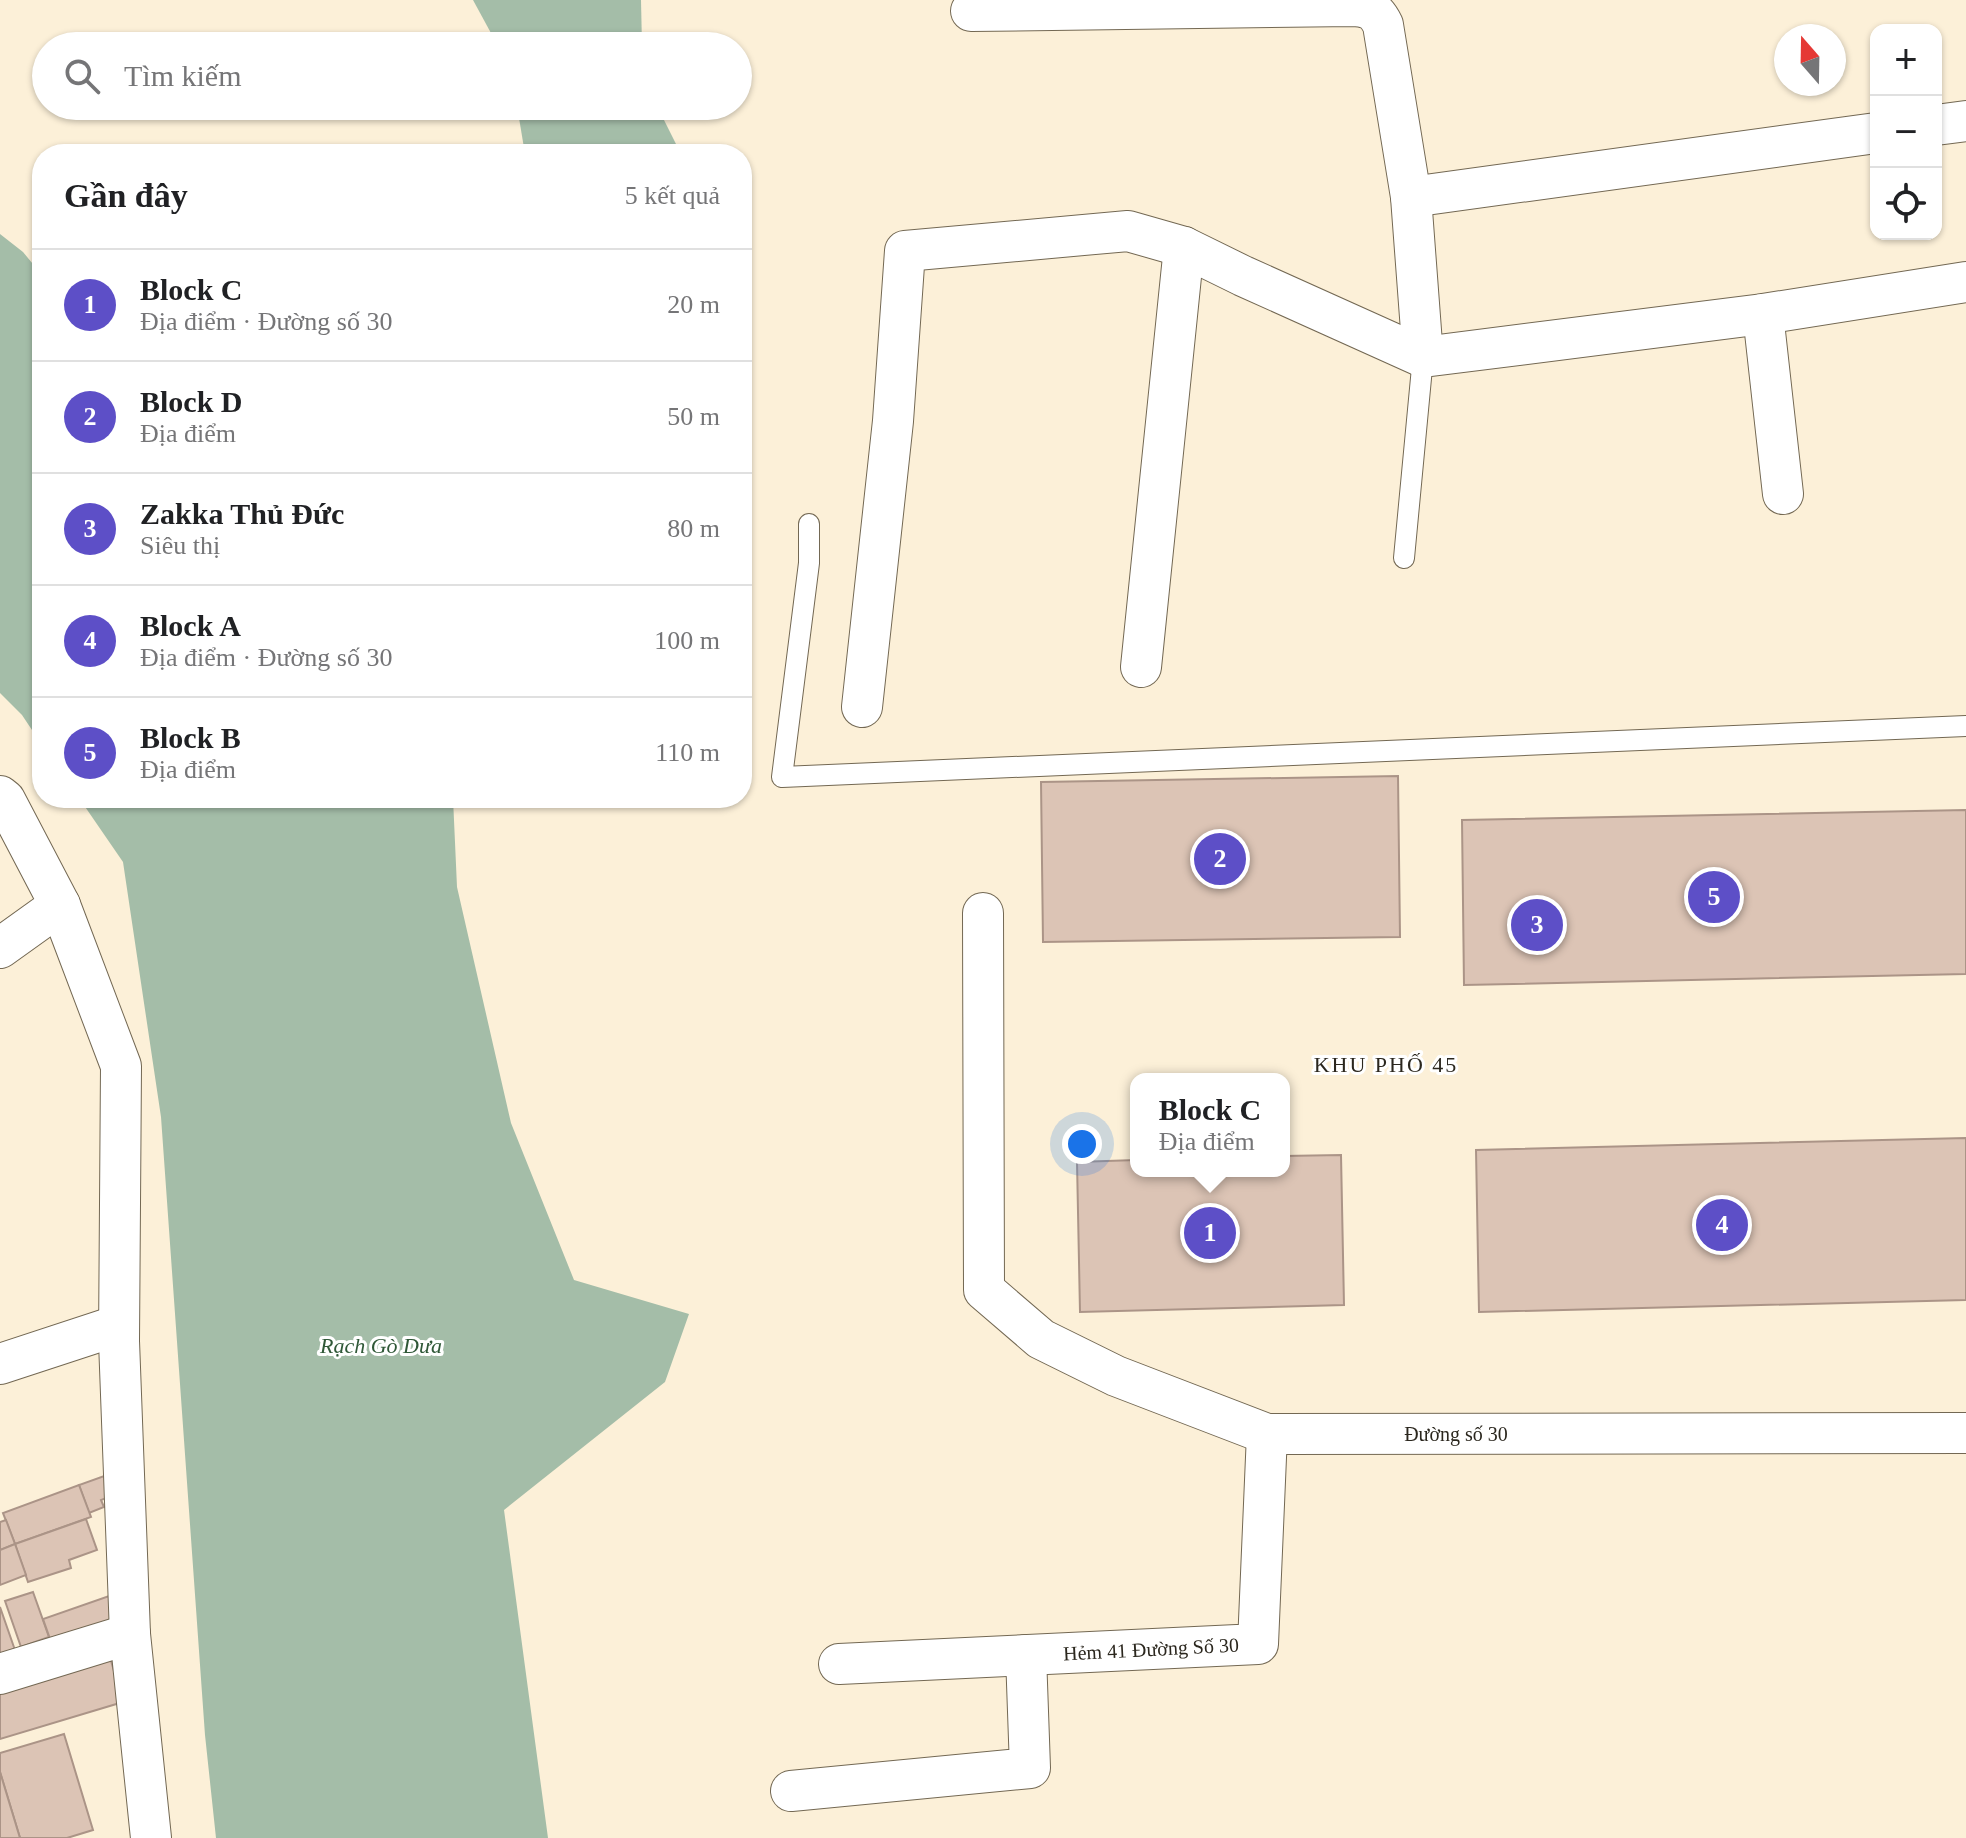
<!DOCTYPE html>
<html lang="vi">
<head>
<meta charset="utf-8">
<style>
  body { margin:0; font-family:Georgia,serif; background:#f6f6f6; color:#202124 }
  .controls { position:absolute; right:24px; top:24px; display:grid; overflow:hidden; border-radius:16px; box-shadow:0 2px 6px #0004 }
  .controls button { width:72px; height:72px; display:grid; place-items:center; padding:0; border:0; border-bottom:2px solid #e0e0e0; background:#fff; color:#202124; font:40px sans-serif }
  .compass { position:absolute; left:1774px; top:24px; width:72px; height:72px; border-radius:50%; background:#fff; box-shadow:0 2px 6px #0004; rotate:340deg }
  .you { position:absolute; left:1082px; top:1144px; width:28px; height:28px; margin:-20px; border:6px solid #fff; border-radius:50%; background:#1a73e8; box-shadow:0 0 0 12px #1a73e833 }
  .badge { display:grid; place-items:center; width:52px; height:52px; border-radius:50%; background:#5d4fc7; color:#fff; font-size:26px; font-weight:700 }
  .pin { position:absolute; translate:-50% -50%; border:4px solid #fff; box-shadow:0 2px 8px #0006 }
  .popup { position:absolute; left:1130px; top:1073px; width:160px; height:104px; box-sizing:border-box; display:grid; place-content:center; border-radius:16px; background:#fff; filter:drop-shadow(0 2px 6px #0005); font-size:26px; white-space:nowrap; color:#757577 }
  .popup b { font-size:30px; color:#202124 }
  .popup::after { content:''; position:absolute; left:50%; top:100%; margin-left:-16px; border:16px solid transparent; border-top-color:#fff }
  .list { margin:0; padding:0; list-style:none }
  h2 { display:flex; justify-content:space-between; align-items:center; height:104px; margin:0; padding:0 32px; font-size:34px }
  h2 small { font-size:26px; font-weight:400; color:#757577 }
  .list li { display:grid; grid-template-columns:52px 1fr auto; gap:24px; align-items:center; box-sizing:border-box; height:112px; padding:0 32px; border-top:2px solid #e0e0e0 }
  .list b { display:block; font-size:30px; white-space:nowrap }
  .list p { margin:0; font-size:26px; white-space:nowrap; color:#757577 }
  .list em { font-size:26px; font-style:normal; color:#757577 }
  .icon { flex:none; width:44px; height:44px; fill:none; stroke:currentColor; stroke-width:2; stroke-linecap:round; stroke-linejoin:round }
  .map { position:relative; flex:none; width:1966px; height:1838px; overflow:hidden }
  .search { position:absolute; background:#fff; box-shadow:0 2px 6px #0004; left:32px; top:32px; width:720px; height:88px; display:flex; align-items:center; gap:20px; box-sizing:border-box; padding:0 28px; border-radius:44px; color:#757577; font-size:30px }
  .panel { position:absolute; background:#fff; box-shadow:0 2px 6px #0004; left:32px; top:144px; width:720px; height:664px; border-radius:32px }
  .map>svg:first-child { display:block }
</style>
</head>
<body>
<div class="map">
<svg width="1966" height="1838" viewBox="0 0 1966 1838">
  <rect width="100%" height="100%" fill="#fcf0d8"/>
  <g fill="#a4bda8">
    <polygon points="473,0 641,0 642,46 498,46"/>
    <polygon points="517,106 657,106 681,154 525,154"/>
    <polygon points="0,234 23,252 42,275 42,745 22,715 0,693"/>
    <polygon points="79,798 453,798 457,887 511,1123 574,1280 689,1314 665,1382 504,1510 548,1838 216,1838 205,1735 161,1117 123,862"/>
  </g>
  <g fill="#dcc4b5" stroke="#ab9487" stroke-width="2">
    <polygon points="1398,776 1400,937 1043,942 1041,782"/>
    <polygon points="1966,810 1966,974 1464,985 1462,820"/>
    <polygon points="1966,1138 1966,1300 1479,1312 1476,1150"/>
    <polygon points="1341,1155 1344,1305 1080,1312 1077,1162 1136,1160 1136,1171 1284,1171 1284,1156"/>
    <polygon points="107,1475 114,1495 101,1500 104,1507 89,1513 79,1485"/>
    <polygon points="79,1485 91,1517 15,1544 3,1513"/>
    <polygon points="86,1519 97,1550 69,1560 71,1568 28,1582 15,1544"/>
    <polygon points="6,1520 15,1544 0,1550 0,1522"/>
    <polygon points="15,1544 26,1575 0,1585 0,1550"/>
    <polygon points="33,1592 49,1637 21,1647 5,1601"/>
    <polygon points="112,1595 124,1629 55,1653 43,1619"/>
    <polygon points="0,1607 16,1653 0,1658"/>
    <polygon points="107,1647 123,1702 0,1739 0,1679"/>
    <polygon points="64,1734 93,1830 67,1838 20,1838 0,1772 0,1753"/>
    <polygon points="0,1772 20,1838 0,1838"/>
  </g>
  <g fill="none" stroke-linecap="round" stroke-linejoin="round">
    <g stroke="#736853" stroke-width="22">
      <g id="service">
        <polyline points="809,524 809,563 782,777 1966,726"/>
        <polyline points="1404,558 1423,357"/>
      </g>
    </g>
    <g stroke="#736853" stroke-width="42">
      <g id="minor">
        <path d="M971,11L1353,6C1369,7 1376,10 1383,25L1411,197L1423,357"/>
        <polyline points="1936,125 1966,121"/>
        <polyline points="1411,197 1876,133"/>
        <polyline points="1763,314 1783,494"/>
        <polyline points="1141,667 1184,247"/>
        <polyline points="862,707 893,421 905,251 1128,231 1184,247 1243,276 1423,357 1763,314 1966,282"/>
        <polyline points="0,796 5,800 60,905 121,1066 119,1341 130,1634 151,1838"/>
        <polyline points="983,913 984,1290 1041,1339 1116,1376 1267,1434 1966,1433"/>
        <polyline points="0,948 60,905"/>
        <polyline points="0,1364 119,1325"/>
        <polyline points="839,1664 1258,1644 1267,1434"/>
        <polyline points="0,1674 130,1634"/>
        <polyline points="791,1791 1030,1768 1026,1655"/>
      </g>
    </g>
    <use href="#service" stroke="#fff" stroke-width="20"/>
    <use href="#minor" stroke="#fff" stroke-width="40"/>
  </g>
  <g text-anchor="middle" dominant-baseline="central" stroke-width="6" stroke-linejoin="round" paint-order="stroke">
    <g font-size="20" fill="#2b271e" stroke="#fff">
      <text x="1456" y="1434">Đường số 30</text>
      <text transform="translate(1151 1649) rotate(-3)">Hẻm 41 Đường Số 30</text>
    </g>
    <g font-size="22" letter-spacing="2" fill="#2b271e" stroke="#fff">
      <text x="1386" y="1064">KHU PHỐ 45</text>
    </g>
    <g font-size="22" font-style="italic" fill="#2f5837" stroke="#fff">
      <text x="381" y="1345">Rạch Gò Dưa</text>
    </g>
  </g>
</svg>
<div class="controls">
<button>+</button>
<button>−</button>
<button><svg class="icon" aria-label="locate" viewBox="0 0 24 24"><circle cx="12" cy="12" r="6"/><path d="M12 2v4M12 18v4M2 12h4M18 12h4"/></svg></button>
</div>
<svg class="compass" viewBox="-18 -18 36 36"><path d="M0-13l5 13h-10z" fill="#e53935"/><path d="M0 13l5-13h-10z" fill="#757577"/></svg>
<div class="you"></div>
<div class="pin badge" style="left:1210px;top:1233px">1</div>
<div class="popup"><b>Block C</b>Địa điểm</div>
<div class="pin badge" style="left:1220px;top:859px">2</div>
<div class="pin badge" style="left:1537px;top:925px">3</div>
<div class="pin badge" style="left:1722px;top:1225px">4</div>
<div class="pin badge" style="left:1714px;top:897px">5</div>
<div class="search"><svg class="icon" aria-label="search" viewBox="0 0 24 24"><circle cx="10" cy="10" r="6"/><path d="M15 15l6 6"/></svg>Tìm kiếm</div>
<section class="panel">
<h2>Gần đây<small>5 kết quả</small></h2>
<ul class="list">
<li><span class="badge">1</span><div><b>Block C</b><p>Địa điểm · Đường số 30</p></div><em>20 m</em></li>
<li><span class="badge">2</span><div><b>Block D</b><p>Địa điểm</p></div><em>50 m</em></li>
<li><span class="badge">3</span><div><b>Zakka Thủ Đức</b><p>Siêu thị</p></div><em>80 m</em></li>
<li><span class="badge">4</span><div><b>Block A</b><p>Địa điểm · Đường số 30</p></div><em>100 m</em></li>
<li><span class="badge">5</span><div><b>Block B</b><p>Địa điểm</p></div><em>110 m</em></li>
</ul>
</section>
</div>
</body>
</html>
